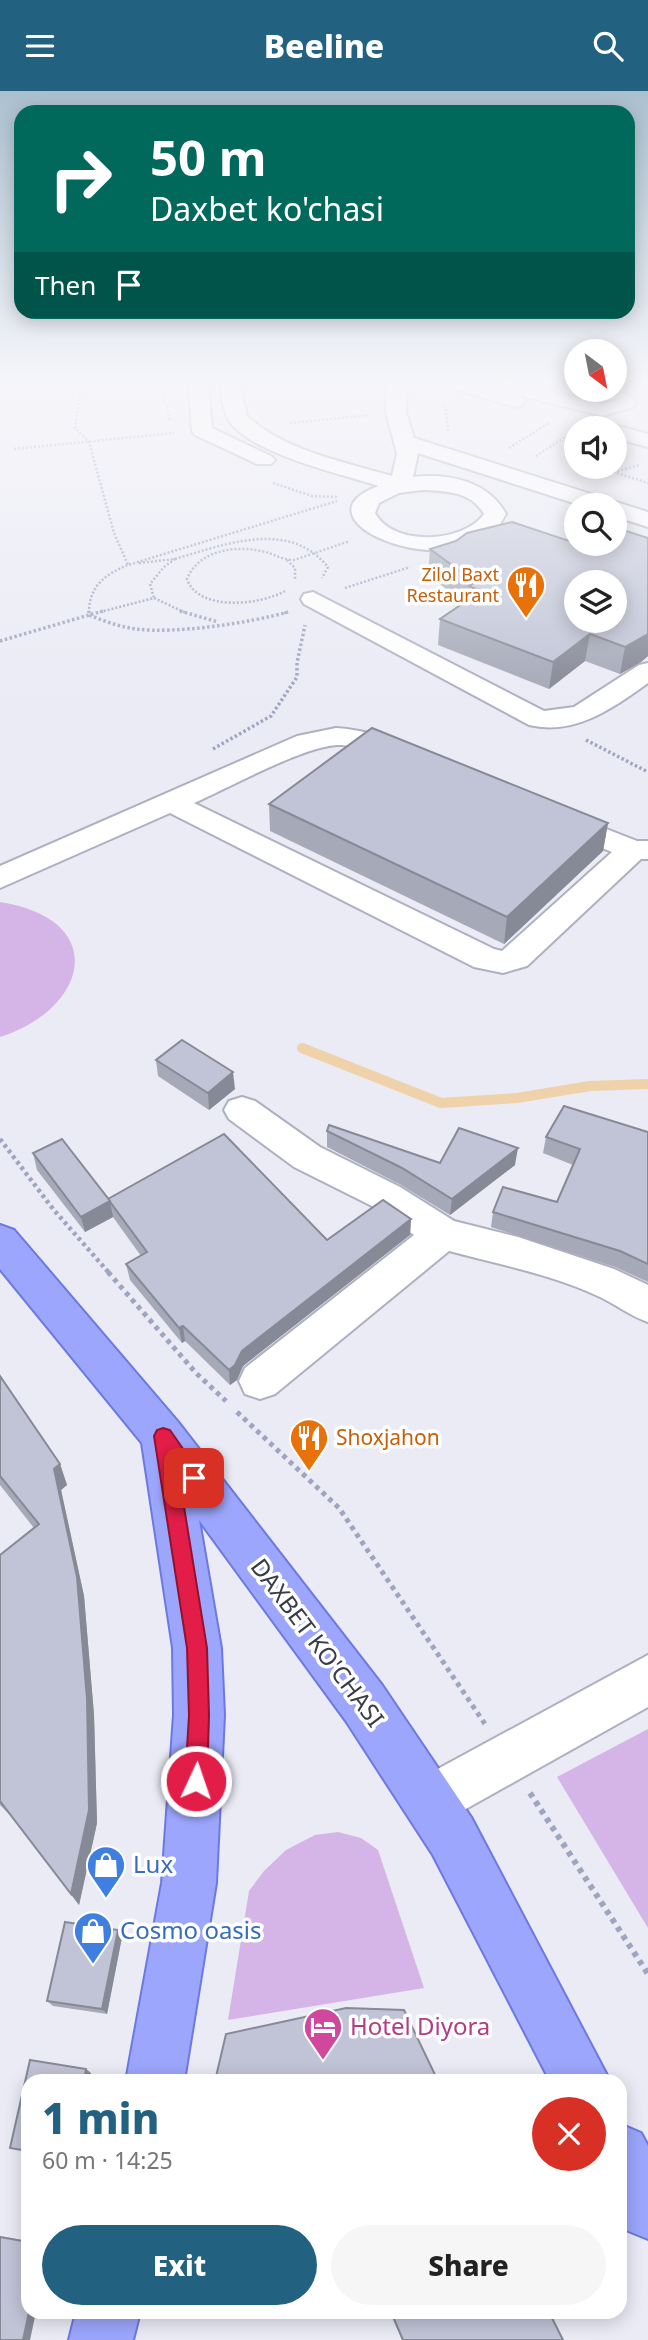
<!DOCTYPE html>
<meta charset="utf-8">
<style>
body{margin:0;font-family:"Noto Sans",sans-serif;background:#f6f6f6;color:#222;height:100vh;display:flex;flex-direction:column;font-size:26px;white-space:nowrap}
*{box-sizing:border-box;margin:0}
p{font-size:23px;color:#767676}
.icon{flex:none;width:38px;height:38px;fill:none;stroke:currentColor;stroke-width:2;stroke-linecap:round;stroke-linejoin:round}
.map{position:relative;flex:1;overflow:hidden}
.panel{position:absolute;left:21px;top:1983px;width:606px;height:245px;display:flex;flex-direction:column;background:#fff;border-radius:21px;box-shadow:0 4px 18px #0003}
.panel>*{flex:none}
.banner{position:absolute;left:14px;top:14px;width:621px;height:214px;border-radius:21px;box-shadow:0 4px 18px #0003;background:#00695c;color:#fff;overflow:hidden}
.needle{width:46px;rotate:148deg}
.controls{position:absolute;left:564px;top:248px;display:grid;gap:14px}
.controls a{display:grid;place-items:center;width:63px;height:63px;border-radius:50%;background:#fff;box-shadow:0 4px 18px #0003;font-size:35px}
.pin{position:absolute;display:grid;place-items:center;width:60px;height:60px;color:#fff;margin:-30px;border-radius:14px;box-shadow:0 4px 10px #0006}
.me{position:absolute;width:77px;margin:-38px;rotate:3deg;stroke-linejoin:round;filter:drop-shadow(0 0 5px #0008)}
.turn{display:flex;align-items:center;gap:24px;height:147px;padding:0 21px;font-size:32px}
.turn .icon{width:91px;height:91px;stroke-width:2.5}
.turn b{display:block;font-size:49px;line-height:60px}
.then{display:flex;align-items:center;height:66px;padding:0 21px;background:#0003;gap:14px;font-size:26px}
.round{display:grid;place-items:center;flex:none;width:74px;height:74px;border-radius:37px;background:#f6f6f6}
.headline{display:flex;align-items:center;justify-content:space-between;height:119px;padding:0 21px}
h1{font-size:42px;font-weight:800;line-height:52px;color:#226180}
.action{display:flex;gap:14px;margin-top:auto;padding:14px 21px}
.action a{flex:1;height:80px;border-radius:42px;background:#226180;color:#fff;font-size:28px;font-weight:800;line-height:80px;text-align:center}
.action a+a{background:#f6f6f6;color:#222}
header{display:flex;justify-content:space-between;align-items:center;height:91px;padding:0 21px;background:#226180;color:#fff;font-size:32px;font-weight:800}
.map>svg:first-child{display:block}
.green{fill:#d5b4e7}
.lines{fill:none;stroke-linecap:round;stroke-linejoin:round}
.stream{stroke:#efd2a9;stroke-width:10}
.minor-casing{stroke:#adb0c0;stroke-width:4}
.major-casing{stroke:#6b79e1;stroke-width:4}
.path-far4{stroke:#9ea4c1;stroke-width:2.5;stroke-dasharray:2 2;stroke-linecap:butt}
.path-far3{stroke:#9ea4c1;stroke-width:3.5;stroke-dasharray:2.5 2.5;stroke-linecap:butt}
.path-far2{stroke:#9ea4c1;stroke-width:4.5;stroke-dasharray:3.5 3.5;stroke-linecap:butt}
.path-far1{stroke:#9ea4c1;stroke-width:5;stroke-dasharray:4.5 4.5;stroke-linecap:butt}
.path{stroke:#9ea4c1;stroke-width:6;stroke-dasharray:5 5;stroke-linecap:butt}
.minor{fill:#fff;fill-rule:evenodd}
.major{fill:#9ca6fc;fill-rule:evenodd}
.wall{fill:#a5a9b8}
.shaded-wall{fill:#868996}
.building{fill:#c0c4d6;stroke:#868996;stroke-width:2;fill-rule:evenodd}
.route{fill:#e11d48;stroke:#92132f;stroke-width:2}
.labels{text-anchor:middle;stroke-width:7;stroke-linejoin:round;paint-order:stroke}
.far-food-label{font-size:18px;fill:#c56008;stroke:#fff;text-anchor:end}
.food-label{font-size:21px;fill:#c56008;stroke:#fff;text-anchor:start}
.near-street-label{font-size:24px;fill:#383c48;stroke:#fff}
.near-shop-label{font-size:24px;fill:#366cbe;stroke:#fff;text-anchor:start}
.near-hotel-label{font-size:24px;fill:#b23c85;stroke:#fff;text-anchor:start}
</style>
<header><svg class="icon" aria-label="menu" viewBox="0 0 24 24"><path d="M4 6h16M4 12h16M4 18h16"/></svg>Beeline<svg class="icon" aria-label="search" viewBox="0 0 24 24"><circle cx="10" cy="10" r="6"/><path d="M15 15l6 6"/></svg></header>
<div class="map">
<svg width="648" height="2249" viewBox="0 0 648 2249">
<rect width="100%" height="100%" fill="#eaebf5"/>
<g class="green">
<path d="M0,811C109,828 90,917 0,946Z"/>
<path d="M648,1638V1837L557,1686Z"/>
<path d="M338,1741L361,1747L378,1759L424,1897L228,1929L249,1800L264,1780L286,1759L315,1744Z"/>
</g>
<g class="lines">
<path class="stream" d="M302,957L441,1012L517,1007L590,995L648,993"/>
<g class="minor-casing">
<g id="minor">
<path d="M188,292H208L212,337L271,365L275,369L271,373H257L195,344L192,340Z"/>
<path d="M220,292H240L247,325C285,360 344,371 392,385L397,363L386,321L387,292H407L406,321L414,347L648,421V436L614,425V415H583L418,362L413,386C449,382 488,390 506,423C502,429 499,436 494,441C437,491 291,426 379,395C341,383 252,363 229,330C222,318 222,305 220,292ZM422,399C445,400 471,400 484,423C464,452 393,456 375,422L379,412L399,402Z"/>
<path d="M446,292L485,295L484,292H518L602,313L612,310L591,303L588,299C608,299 624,295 636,312L633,316L603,325L506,301L522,306L525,310L522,314L515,316L448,296Z"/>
<path d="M614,334L648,343V356L614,347V338H605Z"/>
<path d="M313,501L544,620L574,616L639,574L648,572V592C613,617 575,645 529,634L304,513L301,508L304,503Z"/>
<path d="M336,637C357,638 410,649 422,667L418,673C391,680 367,654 340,654C308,653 228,697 194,712L494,858L502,860L612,761L548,735L543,729L548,723L558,720L568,723L637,750H648V768H641L527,875L503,882L474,876L170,722L0,797V775L297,645Z"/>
<path d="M242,1006L255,1010L320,1056L400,1096L454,1130L518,1146L614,1178L648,1194V1231C630,1225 617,1214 600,1206C554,1184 498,1173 449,1160L275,1303L260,1308L245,1303L239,1290L245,1277L414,1144L374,1116L294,1076L229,1028L224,1019L229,1010Z"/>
<path d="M648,1564V1616L448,1728L430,1736L412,1728L404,1710L412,1692Z"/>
</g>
</g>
<g class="major-casing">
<g id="major">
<path d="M0,1134L14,1139L178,1331L382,1594L471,1726L610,1990H550L433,1764L346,1630L199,1429L221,1557L224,1624L216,1792L184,1990H126L162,1792L174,1624L173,1557L142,1352L0,1178Z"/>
<path d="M620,2033L641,2042L648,2055V2148L626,2139L620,2125Z"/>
<path d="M76,2221H140L133,2249H69Z"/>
</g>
</g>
<g class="path-far4">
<path d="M82,292L75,337L89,351L114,442L128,474L337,410"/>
<path d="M161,292L170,331"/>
<path d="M445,314L448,340"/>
<path d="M290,332L369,324"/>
<path d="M509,357L549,332"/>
<path d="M14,358L174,342"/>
<path d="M536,365L576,339"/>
<path d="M583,379L595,376"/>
<path d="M613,381L648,392"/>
<path d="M598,385L640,374"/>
<path d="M273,392L312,405L339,406"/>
<path d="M175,468C226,453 289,428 328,476L322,487"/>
<path d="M287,469L295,477V489"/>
<path d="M139,472L175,468L164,476L150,493L154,507"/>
<path d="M345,497L410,476"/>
<path d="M285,500C261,514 198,521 187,488C198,460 234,454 261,460C273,462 281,469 294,469L350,450"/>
<path d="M89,522C89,494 106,483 130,473"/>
<path d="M96,522L154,507L186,522"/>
<path d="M284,522L288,521"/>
</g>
<g class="path-far3">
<path d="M103,520L89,524C104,530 120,536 136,538C176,543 249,532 288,521"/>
<path d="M180,520L218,531"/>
<path d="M0,550L89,524V520"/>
<path d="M586,649L648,681"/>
<path d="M213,658L271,625L297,586V572L305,534"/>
</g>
<path class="path-far2" d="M0,1048L53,1118L110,1183"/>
<g class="path-far1">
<path d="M108,1181L196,1282L226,1310"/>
<path d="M237,1321L339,1417L485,1633"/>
</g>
<path class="path" d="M530,1702L648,1883"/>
<use href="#minor" class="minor"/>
<use href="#major" class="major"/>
</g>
<g class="wall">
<path d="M648,447V565L641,571L620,583L585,570L549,598L438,554L440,528L464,511L428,484L430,458Z"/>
<path d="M269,713L608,732L603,760L504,853L270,740Z"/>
<path d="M156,969L235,998L209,1019L158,985Z"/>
<path d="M327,1040L440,1072L515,1074L450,1124L401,1094L327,1056Z"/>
<path d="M648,1041V1191L615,1176L491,1136L493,1121L557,1111L573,1074L543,1062L546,1046Z"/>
<path d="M33,1062L108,1108L327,1149L411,1128L410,1144L243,1275L237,1289L230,1294L185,1250L182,1252L130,1189L126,1173L141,1165L113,1126L85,1141L37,1079Z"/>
<path d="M0,1285L60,1373L67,1394L61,1399L84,1505L94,1624L97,1732L79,1814L11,1725L0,1714V1464L34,1437L0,1394Z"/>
<path d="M118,1839L122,1846L107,1923L53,1915L47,1910Z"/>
<path d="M0,2145L28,2150V2221L0,2249Z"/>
<path d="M390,2221H549L563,2249H402Z"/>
</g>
<g class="shaded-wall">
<path d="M590,543L585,570L549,598L553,571Z"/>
<path d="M648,543V565L641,571L620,583L625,556Z"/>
<path d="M608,732L603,760L504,853L507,826Z"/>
<path d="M233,981L235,998L209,1019L208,1002Z"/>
<path d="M518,1057L515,1074L450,1124L452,1108Z"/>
<path d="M110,1110L113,1126L85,1141L81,1126Z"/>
<path d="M411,1128L410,1144L243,1275L237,1289L230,1294L229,1279L242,1260Z"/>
<path d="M183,1235L185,1250L182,1252L179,1237Z"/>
<path d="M60,1373L67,1394L61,1399L84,1505L94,1624L97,1732L79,1814L71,1803L54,1378Z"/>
<path d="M118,1839L122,1846L107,1923L102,1918Z"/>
<path d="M86,1978L91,1982L90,1990H84Z"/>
<path d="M29,2221H36L30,2249H23Z"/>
</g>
<g class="building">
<path d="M512,431L569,450L576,446V453H614V436L648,447V543L625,556L590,543L553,571L440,528L481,500L469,495L475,491L430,458L456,450L467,442ZM576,492H614V530H576Z"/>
<path d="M372,637L608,732L507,826L269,713Z"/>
<path d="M182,949L233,981L208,1002L156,969Z"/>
<path d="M564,1015L648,1041V1173L620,1160L493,1121L503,1096L557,1111L580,1058L546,1046Z"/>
<path d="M329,1034L440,1072L459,1037L518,1057L452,1108L402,1077L327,1040Z"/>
<path d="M224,1043L327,1149L383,1109L411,1128L242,1260L235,1274L229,1279L183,1235L179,1237L126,1173L147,1161L108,1108Z"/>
<path d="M62,1048L110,1110L81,1126L33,1062Z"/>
<path d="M0,1285L60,1373L54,1378L77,1486L87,1608L89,1719L71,1803L0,1710V1464L39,1433L0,1385Z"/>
<path d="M65,1831L118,1839L102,1918L47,1910Z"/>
<path d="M346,1917L404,1919L438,1990H215L226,1943Z"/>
<path d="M30,1969L86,1978L84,1990H28V2060L10,2057Z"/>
<path d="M0,2146L28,2151L29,2221L23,2249H0Z"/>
<path d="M391,2221H549L563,2249H403Z"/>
</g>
<linearGradient id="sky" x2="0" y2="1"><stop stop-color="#abc0cf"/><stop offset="0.48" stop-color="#f6f6fa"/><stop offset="1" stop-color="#f6f6fa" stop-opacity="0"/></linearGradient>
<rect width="648" height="607" fill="url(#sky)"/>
<path class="route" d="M163,1337L170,1339L203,1387L201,1392L194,1395L188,1392L178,1379L207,1557L209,1624L207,1690L204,1698L196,1701L188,1698L185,1690L189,1624L187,1557L154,1345L157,1339Z"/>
<defs>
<g id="restaurant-pin" transform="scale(2.0125)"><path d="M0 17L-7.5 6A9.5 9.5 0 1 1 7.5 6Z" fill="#e8710a" stroke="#fff"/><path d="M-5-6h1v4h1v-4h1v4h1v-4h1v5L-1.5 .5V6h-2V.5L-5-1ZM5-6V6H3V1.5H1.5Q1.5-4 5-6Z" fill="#fff"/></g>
<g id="shop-pin" transform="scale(2.0125)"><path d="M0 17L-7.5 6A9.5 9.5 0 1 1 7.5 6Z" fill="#3f7fe0" stroke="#fff"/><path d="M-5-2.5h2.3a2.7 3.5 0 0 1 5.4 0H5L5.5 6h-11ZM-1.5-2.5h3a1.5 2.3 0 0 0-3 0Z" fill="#fff"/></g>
<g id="hotel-pin" transform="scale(2.0125)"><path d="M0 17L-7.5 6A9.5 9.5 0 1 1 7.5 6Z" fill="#d1479c" stroke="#fff"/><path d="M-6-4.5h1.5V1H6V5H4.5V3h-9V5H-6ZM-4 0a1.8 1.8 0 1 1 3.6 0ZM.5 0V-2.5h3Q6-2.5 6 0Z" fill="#fff"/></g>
</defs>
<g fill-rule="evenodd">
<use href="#restaurant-pin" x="526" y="494"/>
<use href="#restaurant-pin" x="309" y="1347"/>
<use href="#shop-pin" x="106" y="1774"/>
<use href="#shop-pin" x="93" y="1840"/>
<use href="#hotel-pin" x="323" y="1936"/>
</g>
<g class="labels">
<g class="far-food-label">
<text x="499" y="490">Zilol Baxt<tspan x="499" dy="21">Restaurant</tspan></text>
</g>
<g class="food-label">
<text x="336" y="1354">Shoxjahon</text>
</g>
<g class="near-street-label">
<text transform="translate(317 1552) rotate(53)" y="8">DAXBET KO'CHASI</text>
</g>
<g class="near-shop-label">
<text x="133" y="1782">Lux</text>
<text x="120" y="1848">Cosmo oasis</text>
</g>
<g class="near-hotel-label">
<text x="350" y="1944">Hotel Diyora</text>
</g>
</g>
</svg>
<div class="controls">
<a><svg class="needle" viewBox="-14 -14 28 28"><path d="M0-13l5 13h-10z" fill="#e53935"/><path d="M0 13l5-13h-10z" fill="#767676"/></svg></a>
<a><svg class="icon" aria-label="sound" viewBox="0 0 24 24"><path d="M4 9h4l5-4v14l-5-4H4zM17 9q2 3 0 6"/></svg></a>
<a><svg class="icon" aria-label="search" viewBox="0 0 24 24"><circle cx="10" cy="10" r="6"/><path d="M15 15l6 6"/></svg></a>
<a><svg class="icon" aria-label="layers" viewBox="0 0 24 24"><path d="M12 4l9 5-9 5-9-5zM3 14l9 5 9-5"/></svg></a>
</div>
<div class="pin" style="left:194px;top:1387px;background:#d93025"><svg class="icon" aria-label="arrive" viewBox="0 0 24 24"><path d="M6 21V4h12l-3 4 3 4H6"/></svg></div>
<svg class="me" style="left:196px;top:1690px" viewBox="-20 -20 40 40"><circle r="17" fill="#e11d48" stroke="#fff" stroke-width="3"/><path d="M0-11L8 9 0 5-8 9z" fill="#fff"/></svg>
<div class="banner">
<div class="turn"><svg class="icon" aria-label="right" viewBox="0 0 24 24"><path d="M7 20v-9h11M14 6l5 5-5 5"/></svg><div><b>50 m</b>Daxbet ko'chasi</div></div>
<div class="then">Then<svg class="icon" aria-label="arrive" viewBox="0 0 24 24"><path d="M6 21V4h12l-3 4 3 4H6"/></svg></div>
</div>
<section class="panel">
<div class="headline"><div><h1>1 min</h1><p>60 m · 14:25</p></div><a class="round" style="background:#d93025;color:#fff"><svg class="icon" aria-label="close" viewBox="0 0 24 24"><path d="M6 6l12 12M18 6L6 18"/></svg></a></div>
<div class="action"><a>Exit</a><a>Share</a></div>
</section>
</div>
